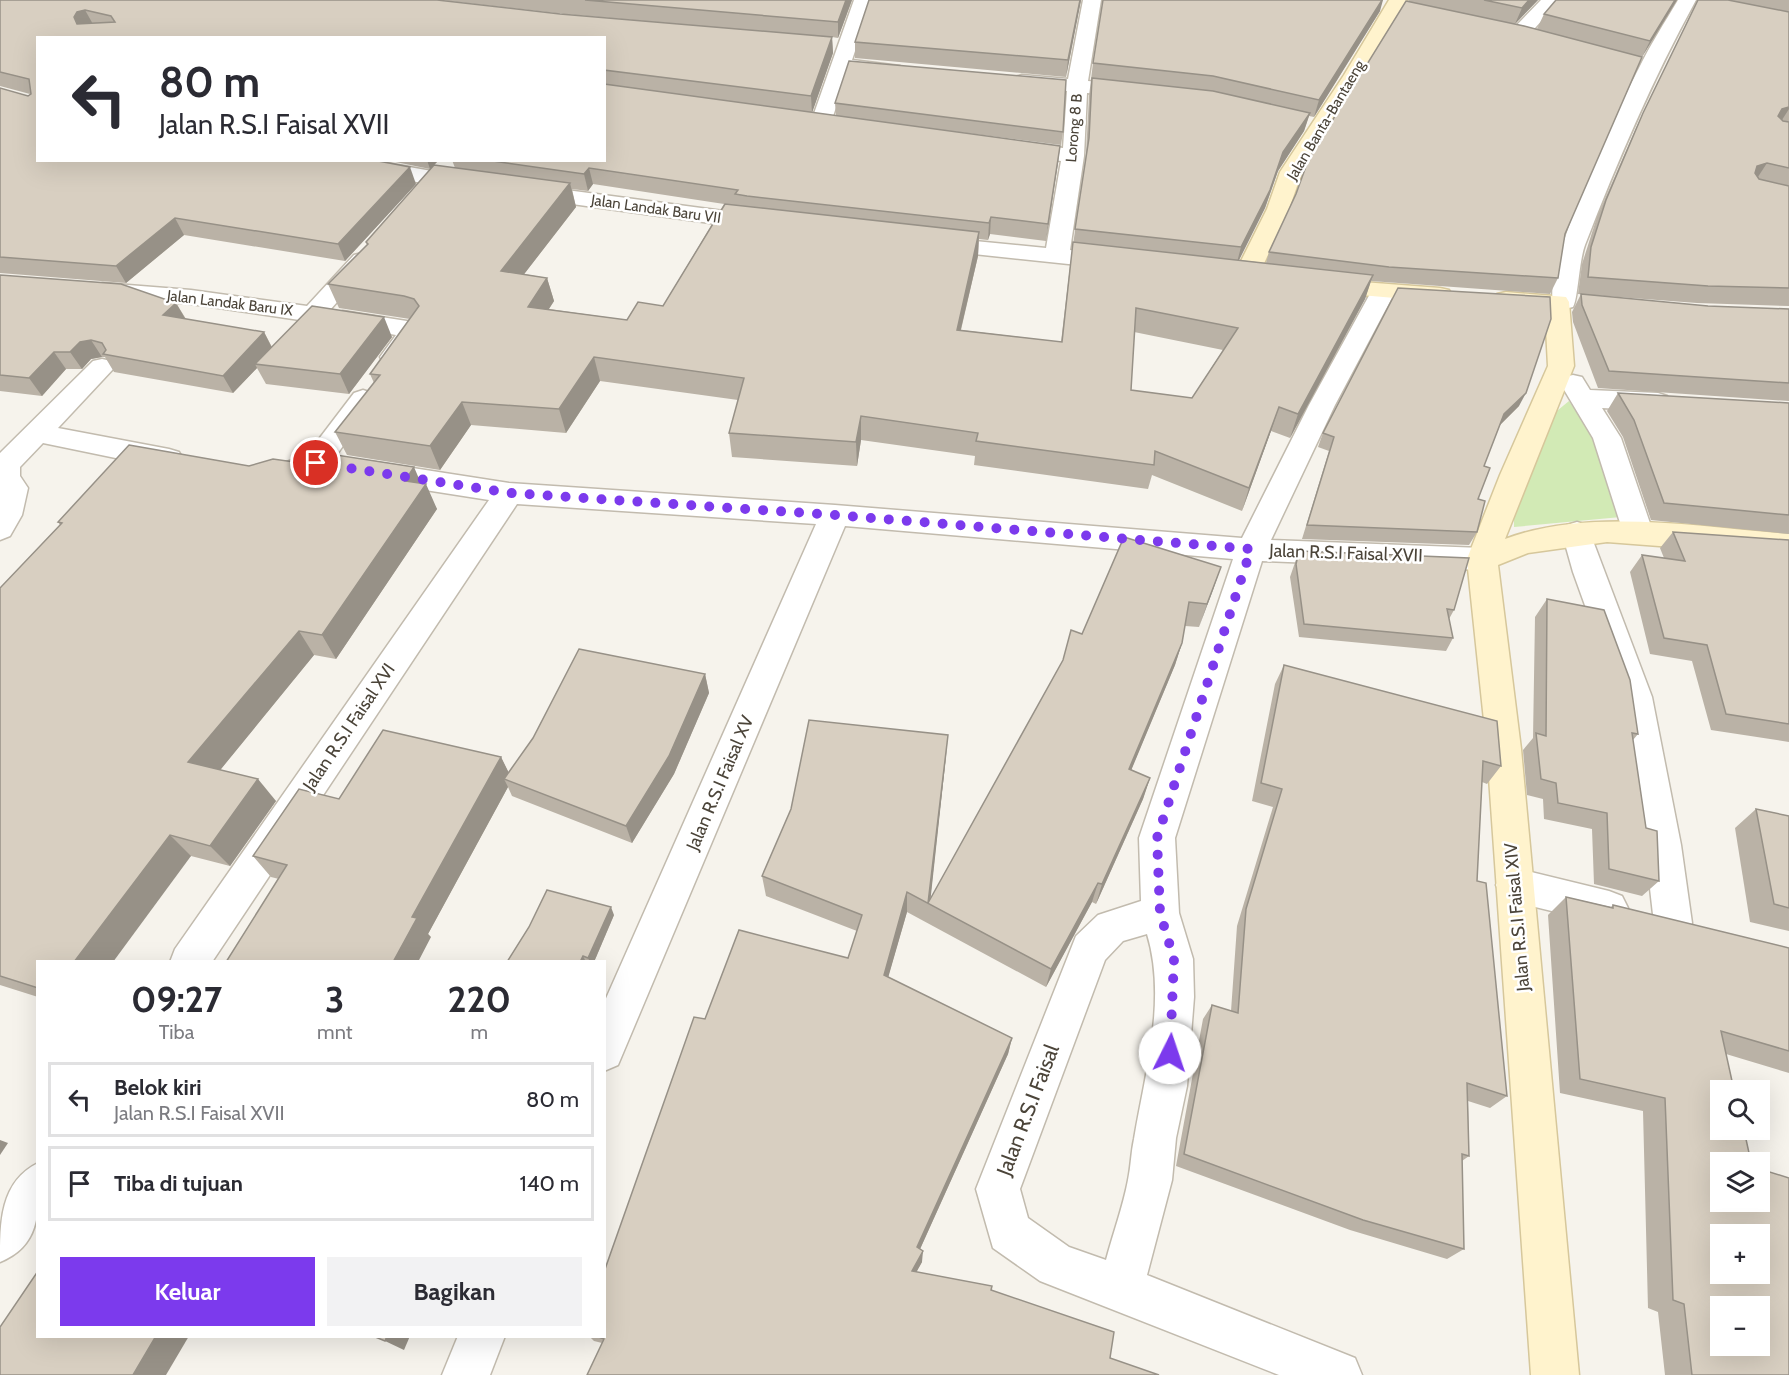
<!DOCTYPE html>
<html lang="id">
<meta charset="utf-8">
<style>
body{margin:0;font-family:Cabin,sans-serif;background:#f2f2f3;color:#2b2b33;height:100vh;display:flex;flex-direction:column;font-size:22px;white-space:nowrap}
*{box-sizing:border-box;margin:0}
p{font-size:20px;color:#7c7c81}
.icon{flex:none;width:33px;height:33px;fill:none;stroke:currentColor;stroke-width:2;stroke-linecap:round;stroke-linejoin:round}
.map{position:relative;flex:1;overflow:hidden}
.side{position:absolute;left:36px;top:960px;width:570px;height:378px;display:flex;flex-direction:column;background:#fff;border-radius:0px;box-shadow:0 6px 24px #0002}
.side>*{flex:none}
.hud{position:absolute;left:36px;top:36px;width:570px;height:126px;border-radius:0px;box-shadow:0 6px 24px #0002;background:#fff;color:#2b2b33;overflow:hidden}
.fabs{position:absolute;left:1710px;top:1080px;display:grid;gap:12px}
.fabs a{display:grid;place-items:center;width:60px;height:60px;border-radius:0px;background:#fff;box-shadow:0 6px 24px #0002;font-size:30px}
.pin{position:absolute;display:grid;place-items:center;width:51px;height:51px;color:#fff;margin:-26px;border:3px solid #fff;border-radius:50%;box-shadow:0 2px 6px #0007}
.me{position:absolute;width:66px;margin:-33px;rotate:4deg;stroke-linejoin:round;filter:drop-shadow(0 0 4px #0008)}
.turn{display:flex;align-items:center;gap:21px;height:126px;padding:0 24px;font-size:27px}
.turn .icon{width:78px;height:78px;stroke-width:2.5}
.turn b{display:block;font-size:42px;line-height:51px}
.eta{display:flex;justify-content:space-evenly;align-items:center;height:102px;text-align:center}
.eta b{font-size:36px;font-weight:700;line-height:42px}
.primary-button{display:flex;gap:12px;margin-top:auto;padding:12px 24px}
.primary-button a{flex:1;height:69px;border-radius:0px;background:#7c3aed;color:#fff;font-size:24px;font-weight:700;line-height:69px;text-align:center}
.primary-button a+a{background:#f2f2f3;color:#2b2b33}
ul{padding:0;list-style:none}
li{display:flex;align-items:center;gap:18px;height:75px;margin:0 12px 9px;padding:0 12px;border:3px solid #e1e1e2;border-radius:0px}
li div{flex:1}
li b{display:block;font-size:22px}
li em{font-style:normal}
.map>svg:first-child{display:block}
.green{fill:#d2eab5}
.lines{fill:none;stroke-linecap:round;stroke-linejoin:round}
.street-casing{stroke:#c2bbae;stroke-width:3}
.secondary-casing{stroke:#d6c79b;stroke-width:3}
.street{fill:#fff;fill-rule:evenodd}
.secondary{fill:#fff3cd;fill-rule:evenodd}
.wall{fill:#bab2a6;fill-rule:evenodd}
.shaded-wall{fill:#979187}
.building{fill:#d8cfc1;stroke:#979187;stroke-width:1.5;fill-rule:evenodd}
.route{stroke:#7c3aed;stroke-width:10;stroke-dasharray:0 18}
.labels{text-anchor:middle;stroke-width:5;stroke-linejoin:round;paint-order:stroke}
.far-street-label{font-size:15px;fill:#4b4439;stroke:#fff}
.street-label{font-size:18px;fill:#4b4439;stroke:#fff}
.near-street-label{font-size:21px;fill:#4b4439;stroke:#fff}
</style>
<div class="map">
<svg width="1789" height="1375" viewBox="0 0 1789 1375">
<rect width="100%" height="100%" fill="#f6f3ec"/>
<path class="green" d="M1569,401L1597,441L1621,517L1514,527V506L1552,415Z"/>
<g class="lines">
<g class="street-casing">
<g id="street">
<path d="M854,0H872L852,60L900,66L903,70L900,74L893,76L848,72L831,122L828,126H814L811,122Z"/>
<path d="M1083,0H1101L1088,81L1135,85L1142,87L1145,91L1142,95L1135,97L1087,93L1084,156L1070,250L1124,257L1128,262L1124,267L1116,269L926,249L922,244L926,239L934,237L1046,248L1061,161L1015,154L1007,153L1004,148L1007,143L1015,142L1063,148L1067,91L1022,87L1015,85L1012,81L1015,77L1022,75L1068,79Z"/>
<path d="M1541,0H1560L1527,37H1513L1511,33L1513,29Z"/>
<path d="M1678,0H1696C1652,80 1618,160 1585,245C1579,261 1578,299 1573,307L1564,309L1555,307C1536,279 1621,103 1639,68C1650,45 1665,22 1678,0Z"/>
<path d="M319,160H369L466,177L474,179L477,184L474,189L466,191L329,166L321,165Z"/>
<path d="M529,185L761,216L769,218L773,223L769,228L761,230L521,197L518,192L521,187Z"/>
<path d="M362,253L370,255L374,260L370,265L322,319L313,322L191,304L103,297L94,295L91,290L94,285L103,283L191,290L307,306L354,255Z"/>
<path d="M1383,285L1392,287L1395,292L1335,405L1271,540L1482,548L1493,551L1497,559L1493,567L1482,570L1262,561L1175,838L1179,913L1193,959L1194,997L1187,1086L1176,1138L1172,1180L1147,1275L1355,1358L1362,1375H1279L1040,1281L993,1248L976,1189L1076,936L1098,915L1141,901L1139,838L1233,559L845,526L618,1065L604,1071V1003L816,524L517,504L212,962H170L175,949L489,500L374,482L364,479L360,472L364,465L374,462L509,483L835,505L1242,538L1309,405L1371,292L1374,287ZM1147,934C1167,1000 1145,1073 1134,1139C1131,1152 1131,1166 1128,1180C1123,1207 1113,1233 1106,1260L1069,1247L1028,1218L1020,1189L1105,960L1123,941Z"/>
<path d="M343,311L413,322L422,325L426,330C415,346 406,368 384,363L380,357L396,335L334,324L330,319L334,314Z"/>
<path d="M102,359L111,361L115,367L58,428L169,449L179,452L183,459L179,466L169,469L43,443L20,467V476L28,488L22,515L10,536L0,540V453L93,361Z"/>
<path d="M1573,375L1582,377L1590,390L1658,393L1667,396L1671,402L1667,408L1658,411L1602,408L1621,438L1653,532L1648,540L1638,543L1628,540L1623,532L1593,438L1560,383L1564,377Z"/>
<path d="M363,390L372,393L376,399L326,470L283,483L273,480L269,473L273,466L306,456L354,393Z"/>
<path d="M1577,522L1587,525L1652,697L1681,845L1692,923L1686,935L1673,941L1660,935L1654,923L1645,845L1618,697L1573,572L1562,533L1567,525Z"/>
<path d="M1515,868L1609,891L1622,896L1628,908L1622,920L1609,925L1515,902L1502,897L1496,885L1502,873Z"/>
<path d="M38,1163C38,1204 45,1244 0,1262C0,1222 0,1182 38,1163Z"/>
<path d="M458,1336H505L490,1375H442Z"/>
</g>
</g>
<g class="secondary-casing">
<g id="secondary">
<path d="M1389,0H1407L1364,75L1302,172L1289,209L1261,270L1285,274L1288,279L1285,284L1276,286L1237,280L1234,275L1267,209L1280,172L1344,75Z"/>
<path d="M1324,279L1440,288L1449,290L1452,295L1449,300L1440,302L1315,291L1312,286L1315,281Z"/>
<path d="M1506,292L1566,297L1569,302L1574,366L1505,539C1588,507 1701,527 1789,534V556L1607,542L1528,553L1498,565L1521,749L1579,1375H1531L1487,749L1467,559L1500,475L1548,366L1545,309L1497,304L1494,299L1497,294Z"/>
</g>
</g>
<use href="#street" class="street"/>
<use href="#secondary" class="secondary"/>
</g>
<g class="wall">
<path d="M0,0L560,14L793,34L564,14L439,0H852L838,38L832,37L833,53L812,112L836,116L835,103L1063,132L1061,145L902,125L1060,146L1046,241L990,234L988,240L979,239L978,256L961,330L1061,342L1070,266L1086,154L1089,96L1093,63L1380,11L1314,117L1309,116L1304,131L1278,171L1265,208L1239,260L1266,263L1269,252L1409,1L1408,0H1538L1515,24L1537,29L1544,14L1677,0L1642,57L1565,234L1558,278L1550,294L1371,281L1365,299L1290,438L1271,431L1242,511L1152,475L1148,489L974,465L975,456L861,440L857,466L732,457L729,433L738,400L600,381L566,433L471,425L440,470L347,455L335,432L374,383L370,374L410,319L339,308L328,284L367,245L366,242L455,168L452,160H604V38L38,160L416,184L345,261L184,235L126,283L0,273V88L28,96L30,94L0,86ZM593,184L724,204L663,306L627,320L549,309L554,301L547,278L524,274L576,207L572,189L588,191ZM1134,332L1223,350L1192,398L1131,390Z"/>
<path d="M869,0H1081L1066,77L855,58V42Z"/>
<path d="M1698,0H1789V306L1697,303L1578,294L1582,264L1597,217L1635,130Z"/>
<path d="M386,160H439L430,169Z"/>
<path d="M0,275L176,303L186,319L264,332L272,347L392,337L349,394L266,384L257,368L233,393L114,372L105,357H102L91,359L82,369H66L42,396L0,391Z"/>
<path d="M1581,294L1708,306L1789,309V401L1598,388L1573,322L1572,312Z"/>
<path d="M1618,393L1789,403V534L1651,520L1623,437L1607,411Z"/>
<path d="M1519,406L1500,425L1484,466L1478,499L1477,532L1469,545L1302,539L1329,451L1318,447L1323,433Z"/>
<path d="M249,466L421,483L437,509L336,659L314,655L220,770L276,801L230,866L191,856L38,962V997L0,985V588L60,525L58,522Z"/>
<path d="M1673,532L1789,540V742L1711,730L1692,661L1650,654L1630,572L1642,555L1664,558L1660,548Z"/>
<path d="M1299,551L1454,610L1449,619L1453,638L1446,651L1299,637L1290,577Z"/>
<path d="M1221,567L1199,627L1185,626L1182,643L1175,665L1131,770L1150,778L1143,799L1096,904L1092,902L1046,987L907,912L888,977L1012,1038L1008,1054L920,1249L922,1262L916,1272L602,1343L594,1341L589,1336H604L705,1019L848,958L857,931L766,896L762,876L946,756L930,900L1082,634Z"/>
<path d="M1547,599L1638,734L1633,740L1646,828L1659,881L1642,896L1594,884L1592,829L1544,819L1543,799L1527,795L1523,750L1533,738L1535,617Z"/>
<path d="M1284,665L1501,766L1487,784L1482,782L1477,881L1507,1096L1490,1108L1468,1101L1469,1156L1462,1161L1464,1249L1447,1259L1350,1230L1176,1166L1203,1019L1212,1005L1231,1011L1237,926L1273,807L1252,801L1275,684Z"/>
<path d="M705,674L709,693L674,774L632,843L512,796L508,787L428,934L431,937L279,879L271,877L253,856L339,799L501,757L508,772Z"/>
<path d="M1756,809L1789,816V931L1750,922L1735,828Z"/>
<path d="M1566,897L1611,907L1613,905L1789,948V1073L1726,1054L1789,1375H1665L1658,1312L1648,1308L1643,1111L1560,1093L1548,915Z"/>
<path d="M614,915L594,962H507L529,927Z"/>
</g>
<g class="shaded-wall">
<path d="M846,0H852L838,38V22Z"/>
<path d="M1080,0H1081L1066,77L1068,60Z"/>
<path d="M1382,0H1383L1380,11L1314,117L1319,100Z"/>
<path d="M1529,0H1538L1515,24L1522,8Z"/>
<path d="M1675,0H1677L1642,57L1650,41Z"/>
<path d="M85,10L94,26L82,33L74,17L77,12Z"/>
<path d="M832,37L833,53L812,113L811,96Z"/>
<path d="M1789,107V109L1780,123L1771,125L1782,109Z"/>
<path d="M1310,113L1304,131L1278,171L1265,208L1236,266L1241,247L1283,152Z"/>
<path d="M1060,146L1058,163L1046,241L1048,224Z"/>
<path d="M427,160H439L430,169Z"/>
<path d="M1767,163L1756,180L1747,183L1757,166Z"/>
<path d="M410,167L416,184L345,261L338,244Z"/>
<path d="M589,168L593,184L588,191L584,174Z"/>
<path d="M570,183L576,207L508,295L501,271Z"/>
<path d="M991,217L990,234L988,240L989,223Z"/>
<path d="M175,218L184,235L126,283L116,266Z"/>
<path d="M979,232L978,256L955,354L957,330Z"/>
<path d="M1373,275L1365,299L1290,438L1298,414Z"/>
<path d="M547,278L554,301L535,330L528,307Z"/>
<path d="M176,303L186,320L163,315Z"/>
<path d="M384,317L392,337L349,394L340,374Z"/>
<path d="M264,332L273,350L255,364L257,368L233,393L223,376Z"/>
<path d="M91,340L102,357L91,359L82,369L70,352L80,342Z"/>
<path d="M54,352L66,369L42,396L29,378Z"/>
<path d="M594,357L600,381L566,433L559,409Z"/>
<path d="M1526,393L1519,406L1497,428L1504,414Z"/>
<path d="M462,402L471,425L440,470L430,446Z"/>
<path d="M1279,407L1271,431L1242,511L1249,488Z"/>
<path d="M861,416V440L857,466L856,442Z"/>
<path d="M414,467L423,488L426,484L437,509L336,659L322,635L405,481Z"/>
<path d="M1221,567L1213,590L1199,627L1207,604Z"/>
<path d="M299,631L314,655L208,785L188,762Z"/>
<path d="M1182,643L1175,665L1123,790L1129,769Z"/>
<path d="M705,674L709,693L674,774L632,843L626,826Z"/>
<path d="M948,735L946,756L930,904H928Z"/>
<path d="M501,757L512,779H504L508,787L428,934L431,937L418,962H393L412,917Z"/>
<path d="M1150,778L1143,799L1096,904L1102,884Z"/>
<path d="M258,779L276,801L230,866L210,846Z"/>
<path d="M170,835L191,856L113,962H74Z"/>
<path d="M1098,883L1092,902L1046,987L1051,969Z"/>
<path d="M907,892V912L884,992V975Z"/>
<path d="M611,907L614,915L594,962H590L588,958Z"/>
<path d="M583,956L586,962H580Z"/>
<path d="M1012,1038L1008,1054L916,1258L917,1247Z"/>
<path d="M0,1140L8,1143L0,1155Z"/>
<path d="M923,1251L922,1262L911,1282L912,1271Z"/>
<path d="M156,1336H189L166,1375H133Z"/>
<path d="M387,1336H410L404,1350L385,1341Z"/>
</g>
<g class="building">
<path d="M0,0H437L560,14L832,37L811,96L604,70V38H38V160H373L410,167L338,244L175,218L116,266L0,257V88L28,96L31,94L29,79L0,72ZM85,10L111,16L115,22L77,24L74,17L77,12Z"/>
<path d="M585,0H846L838,22Z"/>
<path d="M869,0H1080L1068,60L855,42Z"/>
<path d="M1103,0H1382L1319,100L1213,76L1093,63Z"/>
<path d="M1484,0H1529L1522,8Z"/>
<path d="M1556,0H1675L1650,41L1544,14Z"/>
<path d="M1698,0H1728L1789,12V107L1782,109L1778,116L1783,121L1789,122V168L1767,163L1757,166L1755,173L1759,179L1789,186V288L1708,286L1588,277L1591,247L1606,200L1643,113Z"/>
<path d="M1406,1L1524,26L1642,57L1565,234L1558,278L1389,267L1269,252L1296,194L1309,158Z"/>
<path d="M849,61L1066,80L1063,132L835,103Z"/>
<path d="M1092,78L1213,91L1310,113L1283,152L1270,190L1241,247L1075,229L1089,138Z"/>
<path d="M604,84L1060,146L1048,224L991,217L989,223L747,196L735,194L738,190L589,168L584,174L486,160H604Z"/>
<path d="M434,165L570,183L501,271L547,278L528,307L627,320L638,302L663,306L725,204L979,232L957,330L1062,342L1073,242L1373,275L1298,414L1279,407L1249,488L1155,451L1154,465L976,441L978,433L861,416L856,442L729,433L744,378L594,357L559,409L462,402L430,446L335,432L380,375L370,374L419,306L414,299L404,296L328,284L368,244L366,242ZM1136,308L1238,328L1192,398L1131,390Z"/>
<path d="M0,275L121,284L176,303L163,315L264,332L223,376L103,354L106,350L102,343L91,340L80,342L70,352H54L29,378L0,375Z"/>
<path d="M1398,288L1550,297L1551,319L1526,393L1504,414L1484,466L1490,468L1478,499L1485,501L1477,532L1307,525L1334,437L1323,433Z"/>
<path d="M1581,294L1708,306L1789,309V383L1609,371L1582,305Z"/>
<path d="M312,306L384,317L340,374L255,364Z"/>
<path d="M1618,393L1789,403V515L1664,503L1634,420Z"/>
<path d="M129,445L249,466L273,459L308,464L317,452L414,467L405,481L426,484L322,635L299,631L188,762L258,779L210,846L170,835L74,962H38V988L0,976V588L62,523L58,522Z"/>
<path d="M1673,532L1789,540V724L1726,714L1707,645L1664,638L1642,555L1685,561Z"/>
<path d="M1124,537L1221,567L1207,604L1189,602L1182,643L1129,769L1150,778L1102,884L1098,883L1051,969L907,892L884,975L1012,1038L917,1247L923,1251L912,1271L992,1286L991,1290L1114,1332L1110,1358L1159,1375H587L604,1339L596,1336H604V1272L694,1017L705,1019L739,930L848,958L862,915L762,876L791,809L809,720L948,735L928,903L1063,660L1071,630L1082,634Z"/>
<path d="M1299,551L1469,558L1454,610L1447,609L1453,638L1304,624L1296,564Z"/>
<path d="M1547,599L1604,610L1630,680L1638,734L1632,733L1646,828L1657,831L1659,881L1609,869L1607,813L1558,803L1556,783L1541,779L1536,733L1546,736Z"/>
<path d="M579,649L705,674L669,756L626,826L504,779L533,738Z"/>
<path d="M1284,665L1497,721L1501,766L1483,761L1477,881L1486,883L1507,1096L1467,1083L1469,1156L1462,1154L1464,1249L1363,1220L1184,1154L1212,1005L1238,1013L1246,909L1282,789L1261,783Z"/>
<path d="M383,730L501,757L412,917L417,918L393,962H226L287,865L253,856L299,789L339,799Z"/>
<path d="M1756,809L1789,816V908L1774,904Z"/>
<path d="M547,890L611,907L588,958L583,956L580,962H507L529,927Z"/>
<path d="M1566,897L1613,908V905L1789,948V1051L1721,1031L1734,1090H1720V1130H1744L1751,1162H1720V1202H1760V1169L1789,1178V1375H1692L1684,1304L1673,1300L1665,1098L1580,1079ZM1720,1234H1760V1274H1720ZM1720,1306H1760V1346H1720Z"/>
<path d="M38,1271V1336H156L133,1375H0V1327Z"/>
<path d="M373,1336H387L385,1341Z"/>
</g>
<g class="lines">
<path class="route" d="M316,463L510,493L835,515L1251,549L1157,838L1160,913L1174,959L1170,1053"/>
</g>
<g class="labels">
<g class="far-street-label">
<text transform="translate(1326 120) rotate(-59)" y="5">Jalan Banta-Bantaeng</text>
<text transform="translate(1074 128) rotate(-85)" y="5">Lorong 8 B</text>
<text transform="translate(656 209) rotate(8)" y="5">Jalan Landak Baru VII</text>
<text transform="translate(230 303) rotate(7)" y="5">Jalan Landak Baru IX</text>
</g>
<g class="street-label">
<text transform="translate(1346 553) rotate(2)" y="6">Jalan R.S.I Faisal XVII</text>
<text transform="translate(349 727) rotate(-56)" y="6">Jalan R.S.I Faisal XVI</text>
<text transform="translate(720 783) rotate(-67)" y="6">Jalan R.S.I Faisal XV</text>
<text transform="translate(1517 917) rotate(-95)" y="6">Jalan R.S.I Faisal XIV</text>
</g>
<g class="near-street-label">
<text transform="translate(1028 1110) rotate(-69)" y="7">Jalan R.S.I Faisal</text>
</g>
</g>
</svg>
<div class="fabs">
<a><svg class="icon" aria-label="search" viewBox="0 0 24 24"><circle cx="10" cy="10" r="6"/><path d="M15 15l6 6"/></svg></a>
<a><svg class="icon" aria-label="layers" viewBox="0 0 24 24"><path d="M12 4l9 5-9 5-9-5zM3 14l9 5 9-5"/></svg></a>
<a>+</a>
<a>−</a>
</div>
<div class="pin" style="left:316px;top:463px;background:#d93025"><svg class="icon" aria-label="arrive" viewBox="0 0 24 24"><path d="M6 21V4h12l-3 4 3 4H6"/></svg></div>
<svg class="me" style="left:1170px;top:1053px" viewBox="-20 -20 40 40"><circle r="19" fill="#fff"/><path d="M0-13L10 11 0 6-10 11z" fill="#7c3aed"/></svg>
<div class="hud">
<div class="turn"><svg class="icon" aria-label="left" viewBox="0 0 24 24"><path d="M17 20v-9H6M10 6l-5 5 5 5"/></svg><div><b>80 m</b>Jalan R.S.I Faisal XVII</div></div>
</div>
<section class="side">
<div class="eta">
<div><b>09:27</b><p>Tiba</p></div>
<div><b>3</b><p>mnt</p></div>
<div><b>220</b><p>m</p></div>
</div>
<ul>
<li><svg class="icon" aria-label="left" viewBox="0 0 24 24"><path d="M17 20v-9H6M10 6l-5 5 5 5"/></svg><div><b>Belok kiri</b><p>Jalan R.S.I Faisal XVII</p></div><em>80 m</em></li>
<li><svg class="icon" aria-label="arrive" viewBox="0 0 24 24"><path d="M6 21V4h12l-3 4 3 4H6"/></svg><div><b>Tiba di tujuan</b></div><em>140 m</em></li>
</ul>
<div class="primary-button"><a>Keluar</a><a>Bagikan</a></div>
</section>
</div>
